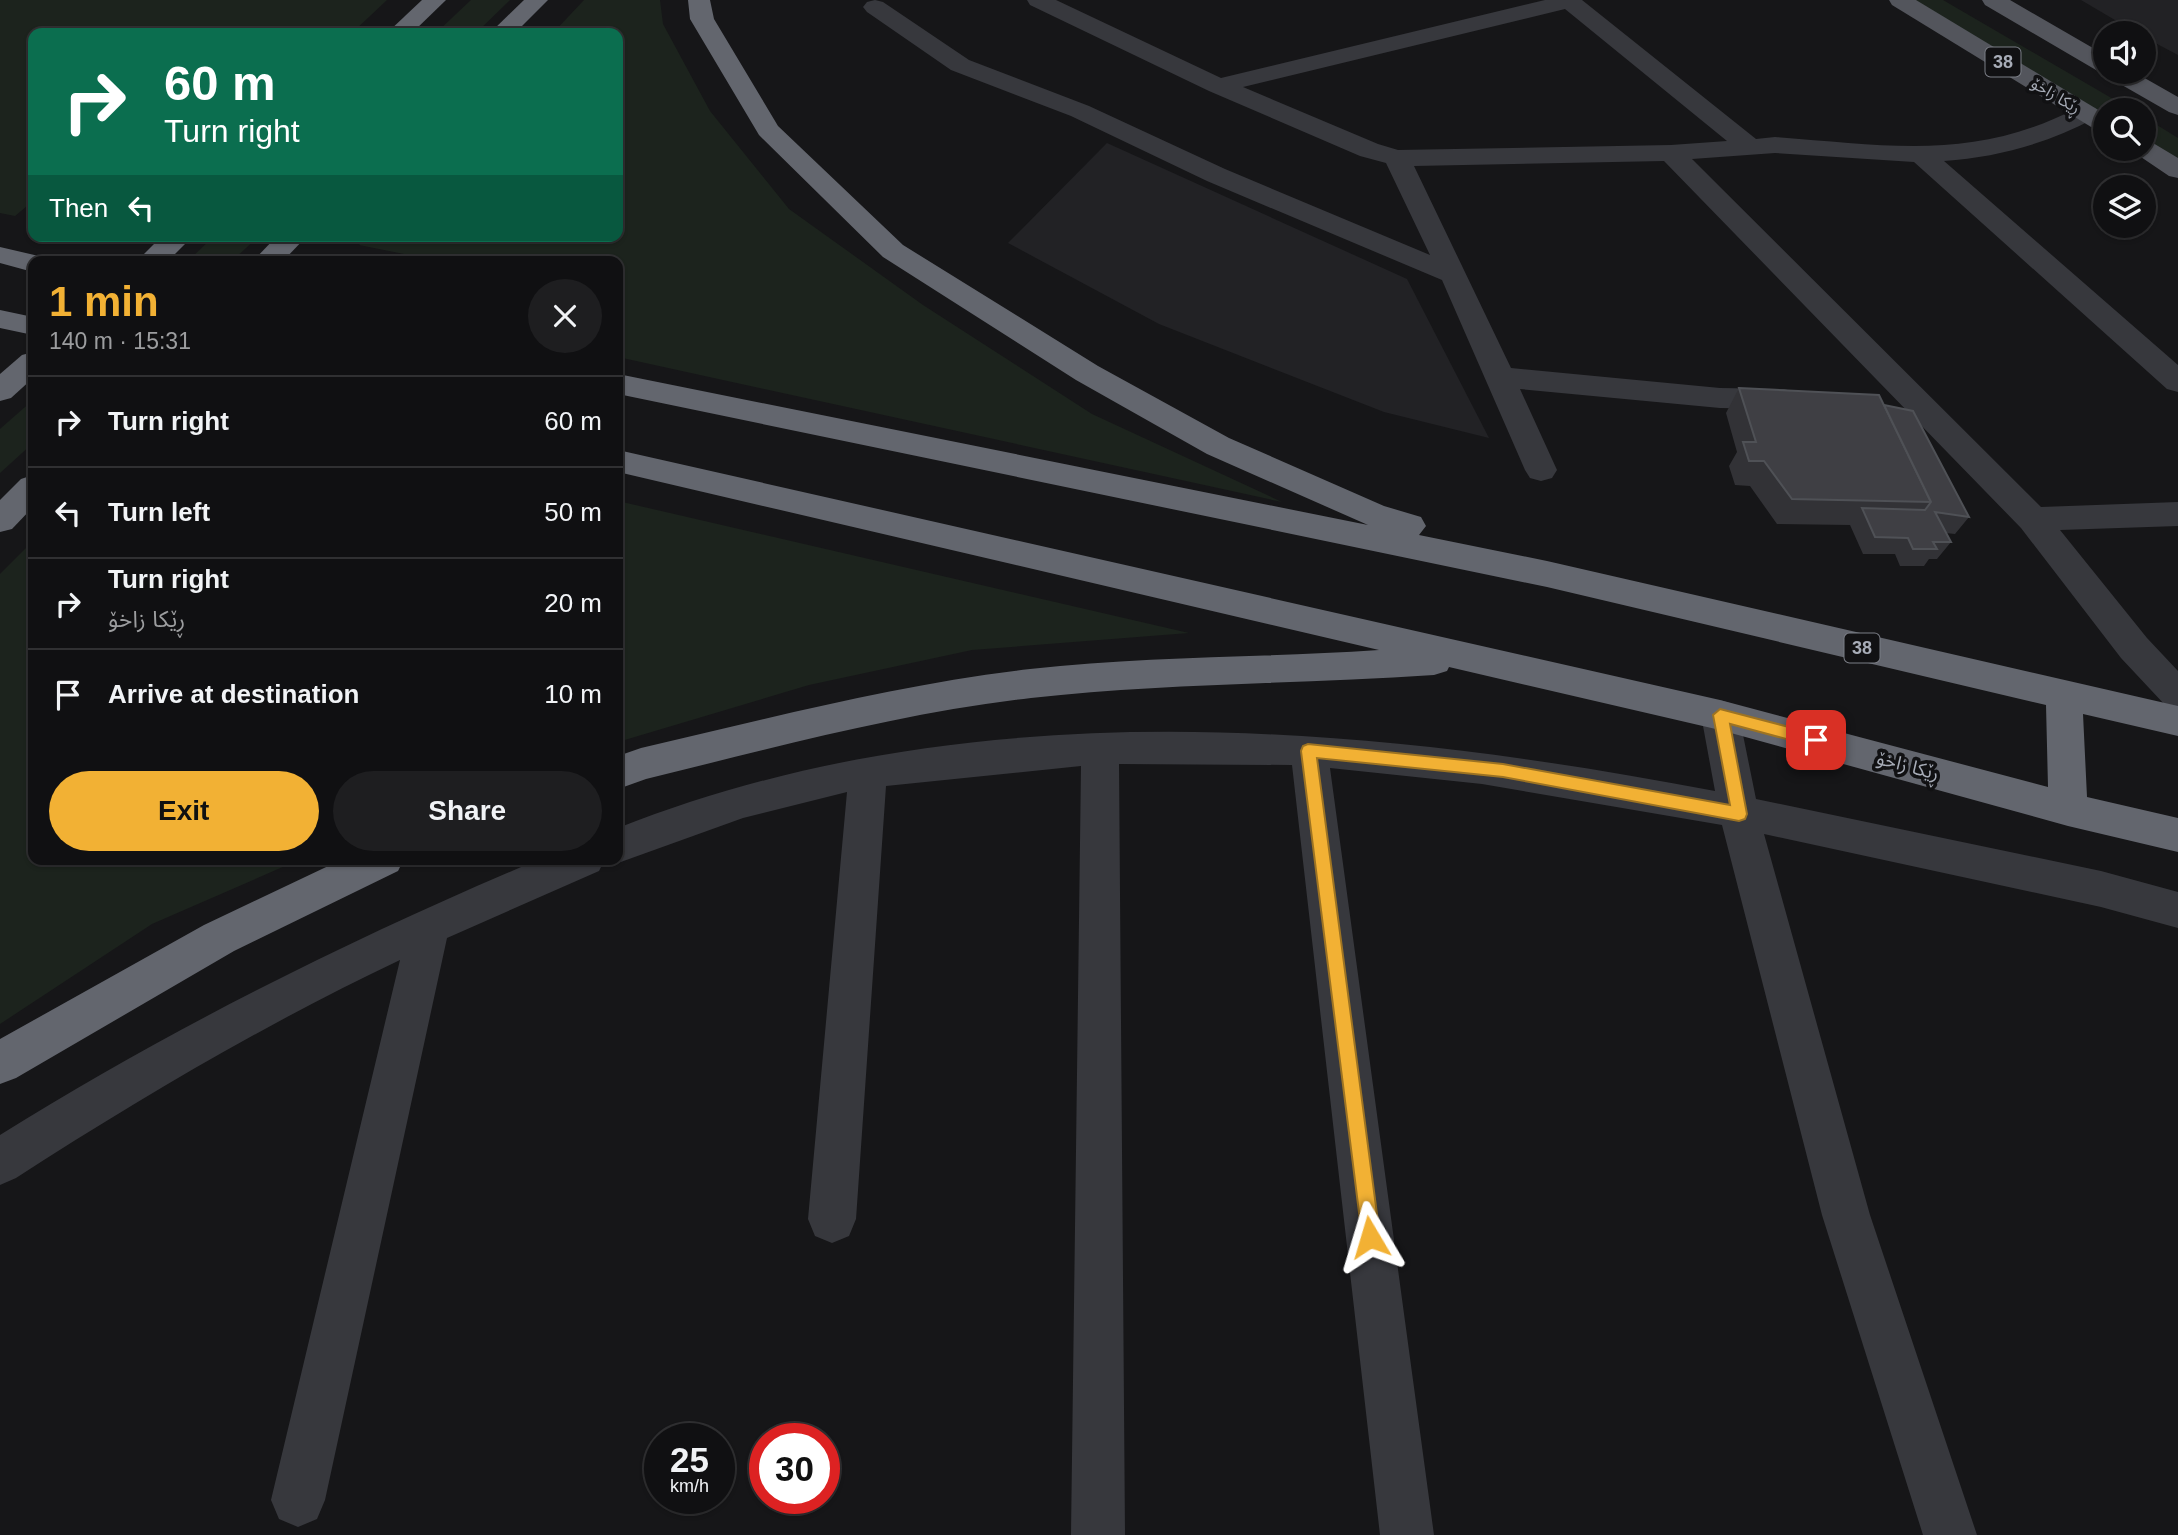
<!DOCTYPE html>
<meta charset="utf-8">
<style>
body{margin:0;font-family:Arial,"Noto Sans Arabic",sans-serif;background:#1e1e20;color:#f1f3f6;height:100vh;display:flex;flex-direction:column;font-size:26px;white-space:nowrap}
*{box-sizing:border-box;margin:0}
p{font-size:23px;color:#9c9d9f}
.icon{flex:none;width:38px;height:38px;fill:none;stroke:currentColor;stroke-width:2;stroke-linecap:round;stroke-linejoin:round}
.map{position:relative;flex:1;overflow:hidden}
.panel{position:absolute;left:28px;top:256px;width:595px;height:609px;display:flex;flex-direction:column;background:#101012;border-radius:14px;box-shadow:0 2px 5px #0004,0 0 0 2px #303032}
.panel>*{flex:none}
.banner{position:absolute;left:28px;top:28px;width:595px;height:214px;border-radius:14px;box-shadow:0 2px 5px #0004,0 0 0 2px #303032;background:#0b6e4f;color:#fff;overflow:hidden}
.tools{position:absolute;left:2093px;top:21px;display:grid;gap:14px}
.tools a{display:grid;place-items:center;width:63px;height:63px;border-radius:50%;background:#101012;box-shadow:0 2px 5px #0004,0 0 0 2px #303032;font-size:35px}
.speed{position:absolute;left:644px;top:1423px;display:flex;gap:14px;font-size:35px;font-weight:700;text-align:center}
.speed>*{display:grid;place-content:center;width:91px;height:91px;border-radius:50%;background:#101012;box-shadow:0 2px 5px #0004,0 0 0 2px #303032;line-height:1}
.speed small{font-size:18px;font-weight:400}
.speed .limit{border:10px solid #d22;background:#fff;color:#111}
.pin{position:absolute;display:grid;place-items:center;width:60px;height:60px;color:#fff;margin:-30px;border-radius:14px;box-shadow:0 4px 10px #0006}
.me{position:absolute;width:77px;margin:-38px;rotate:353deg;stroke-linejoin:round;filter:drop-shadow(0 0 5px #0008)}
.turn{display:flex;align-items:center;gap:24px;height:147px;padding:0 21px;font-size:32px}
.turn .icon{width:91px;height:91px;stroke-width:2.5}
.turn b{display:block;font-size:49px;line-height:60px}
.then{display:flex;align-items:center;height:66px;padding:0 21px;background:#0003;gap:14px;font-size:26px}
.round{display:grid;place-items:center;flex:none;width:74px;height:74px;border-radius:37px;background:#1e1e20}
.head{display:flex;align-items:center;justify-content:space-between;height:119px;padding:0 21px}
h1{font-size:42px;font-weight:700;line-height:52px;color:#f2b134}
.cta{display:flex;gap:14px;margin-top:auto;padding:14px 21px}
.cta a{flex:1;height:80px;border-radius:42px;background:#f2b134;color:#111;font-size:28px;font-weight:700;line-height:80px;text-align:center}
.cta a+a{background:#1e1e20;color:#f1f3f6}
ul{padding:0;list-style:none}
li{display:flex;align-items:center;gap:21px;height:91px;padding:0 21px;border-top:2px solid #303032}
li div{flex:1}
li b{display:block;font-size:26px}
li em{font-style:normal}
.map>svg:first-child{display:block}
.built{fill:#222225}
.green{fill:#1c231d}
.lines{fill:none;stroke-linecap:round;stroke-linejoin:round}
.street{fill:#37383d;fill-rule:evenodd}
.primary{fill:#53555c;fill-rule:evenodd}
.highway{fill:#63666e;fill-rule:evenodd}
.wall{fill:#323236}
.building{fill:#3f3f44;stroke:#4f5156;stroke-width:2}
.route{fill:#f2b134;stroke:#9d7322;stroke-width:2}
.labels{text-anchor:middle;stroke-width:7;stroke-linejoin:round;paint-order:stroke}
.far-street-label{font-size:16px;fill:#a8adb8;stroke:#111113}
.shield{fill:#111113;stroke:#7b7e86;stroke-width:2}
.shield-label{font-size:18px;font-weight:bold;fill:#a8adb8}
.street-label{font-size:19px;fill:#a8adb8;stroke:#111113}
</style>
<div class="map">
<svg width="2178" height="1535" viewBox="0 0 2178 1535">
<rect width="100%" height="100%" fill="#161618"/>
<g class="built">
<path d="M2081,0H2178V55L2144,37V33H2137Z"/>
<path d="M1107,143L1407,279L1489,438L1384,412L1159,324L1008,243Z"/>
</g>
<g class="green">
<path d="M0,0H387L352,33H33V201L15,216L0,213Z"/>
<path d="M471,0H510L476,33H436Z"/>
<path d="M584,0H660L663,24L710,111L789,209L923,305L1092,414L1282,502L618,357V261H428L429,259L359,245L367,236H618V33H553Z"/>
<path d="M1908,0H1943L2132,110H2105V117Z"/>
<path d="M2144,117L2178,138V160L2144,140Z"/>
<path d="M214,236H259L232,261H188Z"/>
<path d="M33,400V443L0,473V429Z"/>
<path d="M618,501L1189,633L972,650L809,685L618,742Z"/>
<path d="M33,541V859H301L152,924L0,1024V574Z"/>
</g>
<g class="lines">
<g class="street">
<path d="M875,0L883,2L969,60L1089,106L1225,169L1430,255L1386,163L1360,156L1209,91L1030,5L1027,0H1056L1221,78L1545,0H1582L1756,139L1775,137C1887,145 1973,162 2077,108L2086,105L2095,108L2099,113L2095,118C2046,144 1998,157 1944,161L2178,365V392L2167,389L1914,162L1775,153L1692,159L2041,507L2178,502V526L2060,530L2147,638L2178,671V710L2165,705L2121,658L2021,528L1664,161L1414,166L1511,368L1720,388L1784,389L1795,392L1800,399L1795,406L1784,409L1720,408L1520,389L1557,470L1552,478L1541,481L1530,478L1525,470L1442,280L1207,181L1071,116L951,70L867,12L863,7L867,2ZM1565,9L1727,141L1671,145L1398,150L1378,144L1243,87Z"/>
<path d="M1720,700L1733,704L1739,715L1756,799L2101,871L2178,892V928L2101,907L1764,834L1870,1215L1977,1535H1923L1822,1215L1722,825L1482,784L1330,768L1434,1535H1380L1292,765L1119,764L1125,1535H1071L1081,766L886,786L856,1219L849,1236L832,1243L815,1236L808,1219L847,792L743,818L618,863L607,859H618V828C967,690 1354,722 1715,791L1701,715L1707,704Z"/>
<path d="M540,859H605L599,871L447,938L325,1500L317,1519L298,1527L279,1519L271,1500L400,960C267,1023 140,1098 16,1178L0,1185V1135C173,1027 353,938 540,859Z"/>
</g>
<g class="primary">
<path d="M1889,0H1916L2105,114V133L2096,130L1892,5Z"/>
<path d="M1982,0H2010L2105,55V72H2134L2178,97V115L2169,112L2108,77L2105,72L2096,70L1985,5Z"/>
<path d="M2144,140L2153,143L2178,158V178L2169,176L2135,153L2132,149H2144Z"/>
</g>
<g class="highway">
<path d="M422,0H446L412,33H387Z"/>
<path d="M524,0H548L515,33H490Z"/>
<path d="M688,0H710L714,19L778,126L903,245L1098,366L1229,438L1384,506L1421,517L1426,526L1419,535L1547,561L2178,706V736L2083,714L2087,797L2178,818V852L2068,826L1720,730L1449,667L1447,671L1434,675C1300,684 1164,683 1031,698C900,713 773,748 646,779L618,789V756L641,748C770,718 899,684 1030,669C1146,656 1263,658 1379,650L618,472V450L1720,700L2048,787L2046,705L1547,587L618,394V374L1368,525L1207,454L1076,380L883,257L759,135L690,19Z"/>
<path d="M162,236H193L168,261H137Z"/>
<path d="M277,236H307L283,261H253Z"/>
<path d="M0,247L43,257L46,261H33V272L0,263Z"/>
<path d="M0,310L33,317V335L0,328Z"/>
<path d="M33,352V378L11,398L0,401V374L22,355Z"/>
<path d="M33,475V507L12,529L0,532V500L21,479Z"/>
<path d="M343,859H404L398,871L234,951L16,1078L0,1084V1039L204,925Z"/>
</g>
</g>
<path class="wall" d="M1739,388L1884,405L1969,517L1955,534L1946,533L1951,542L1937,559H1929L1924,566H1900L1895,554H1863L1850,525L1777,524L1750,486L1735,485L1729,466L1737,452L1726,413Z"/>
<g class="building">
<path d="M1739,388L1879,395L1931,502L1792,499L1764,461H1749L1743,442H1756Z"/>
<path d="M1884,405L1913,411L1969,517L1935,512L1951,542H1933L1937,549H1913L1908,538L1875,537L1862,508L1925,510L1931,502Z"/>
</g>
<path class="route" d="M1720,709L1816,734L1824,740L1816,747L1730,724L1747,814L1745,819L1739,821L1503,777L1317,758L1380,1237L1377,1244L1370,1247L1363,1244L1301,751L1303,746L1308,744L1503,764L1730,805L1713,715Z"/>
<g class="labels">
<g class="far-street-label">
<text transform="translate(2056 95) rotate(31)" y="6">ڕێکا زاخۆ</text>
</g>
<g class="shield">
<rect x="1985.5" y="47.5" width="35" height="29" rx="5"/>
<rect x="1844.5" y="633.5" width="35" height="29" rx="5"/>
</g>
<g class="shield-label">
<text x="2003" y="68">38</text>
<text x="1862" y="654">38</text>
</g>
<g class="street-label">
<text transform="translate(1908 765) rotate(15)" y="7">ڕێکا زاخۆ</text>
</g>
</g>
</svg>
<div class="tools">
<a><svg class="icon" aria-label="sound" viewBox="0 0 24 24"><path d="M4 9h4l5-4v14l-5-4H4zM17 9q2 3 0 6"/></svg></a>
<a><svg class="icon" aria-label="search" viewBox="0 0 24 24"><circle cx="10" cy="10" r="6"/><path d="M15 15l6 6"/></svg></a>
<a><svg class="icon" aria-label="layers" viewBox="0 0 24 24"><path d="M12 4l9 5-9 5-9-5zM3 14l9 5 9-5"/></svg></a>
</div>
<div class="speed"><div>25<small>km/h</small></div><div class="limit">30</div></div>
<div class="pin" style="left:1816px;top:740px;background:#d93025"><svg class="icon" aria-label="arrive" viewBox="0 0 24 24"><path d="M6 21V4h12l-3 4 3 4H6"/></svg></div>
<svg class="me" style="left:1370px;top:1237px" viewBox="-20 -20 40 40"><path d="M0-17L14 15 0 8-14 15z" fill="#f2b134" stroke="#fff" stroke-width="4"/></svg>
<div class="banner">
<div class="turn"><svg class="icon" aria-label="right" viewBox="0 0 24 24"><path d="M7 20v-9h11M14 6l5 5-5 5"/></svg><div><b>60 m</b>Turn right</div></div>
<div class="then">Then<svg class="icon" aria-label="left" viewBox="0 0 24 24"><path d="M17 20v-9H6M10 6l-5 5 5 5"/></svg></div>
</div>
<section class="panel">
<div class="head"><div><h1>1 min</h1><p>140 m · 15:31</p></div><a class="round"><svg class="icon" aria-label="close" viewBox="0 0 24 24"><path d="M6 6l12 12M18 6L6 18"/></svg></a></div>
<ul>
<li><svg class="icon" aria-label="right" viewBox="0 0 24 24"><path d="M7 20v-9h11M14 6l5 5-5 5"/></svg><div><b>Turn right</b></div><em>60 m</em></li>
<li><svg class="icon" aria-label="left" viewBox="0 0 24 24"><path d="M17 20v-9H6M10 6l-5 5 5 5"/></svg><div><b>Turn left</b></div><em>50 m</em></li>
<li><svg class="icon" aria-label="right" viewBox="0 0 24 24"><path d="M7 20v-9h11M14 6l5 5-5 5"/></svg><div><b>Turn right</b><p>ڕێکا زاخۆ</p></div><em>20 m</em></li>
<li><svg class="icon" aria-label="arrive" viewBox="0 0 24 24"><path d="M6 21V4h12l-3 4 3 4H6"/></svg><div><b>Arrive at destination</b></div><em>10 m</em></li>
</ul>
<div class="cta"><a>Exit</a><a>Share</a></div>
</section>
</div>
